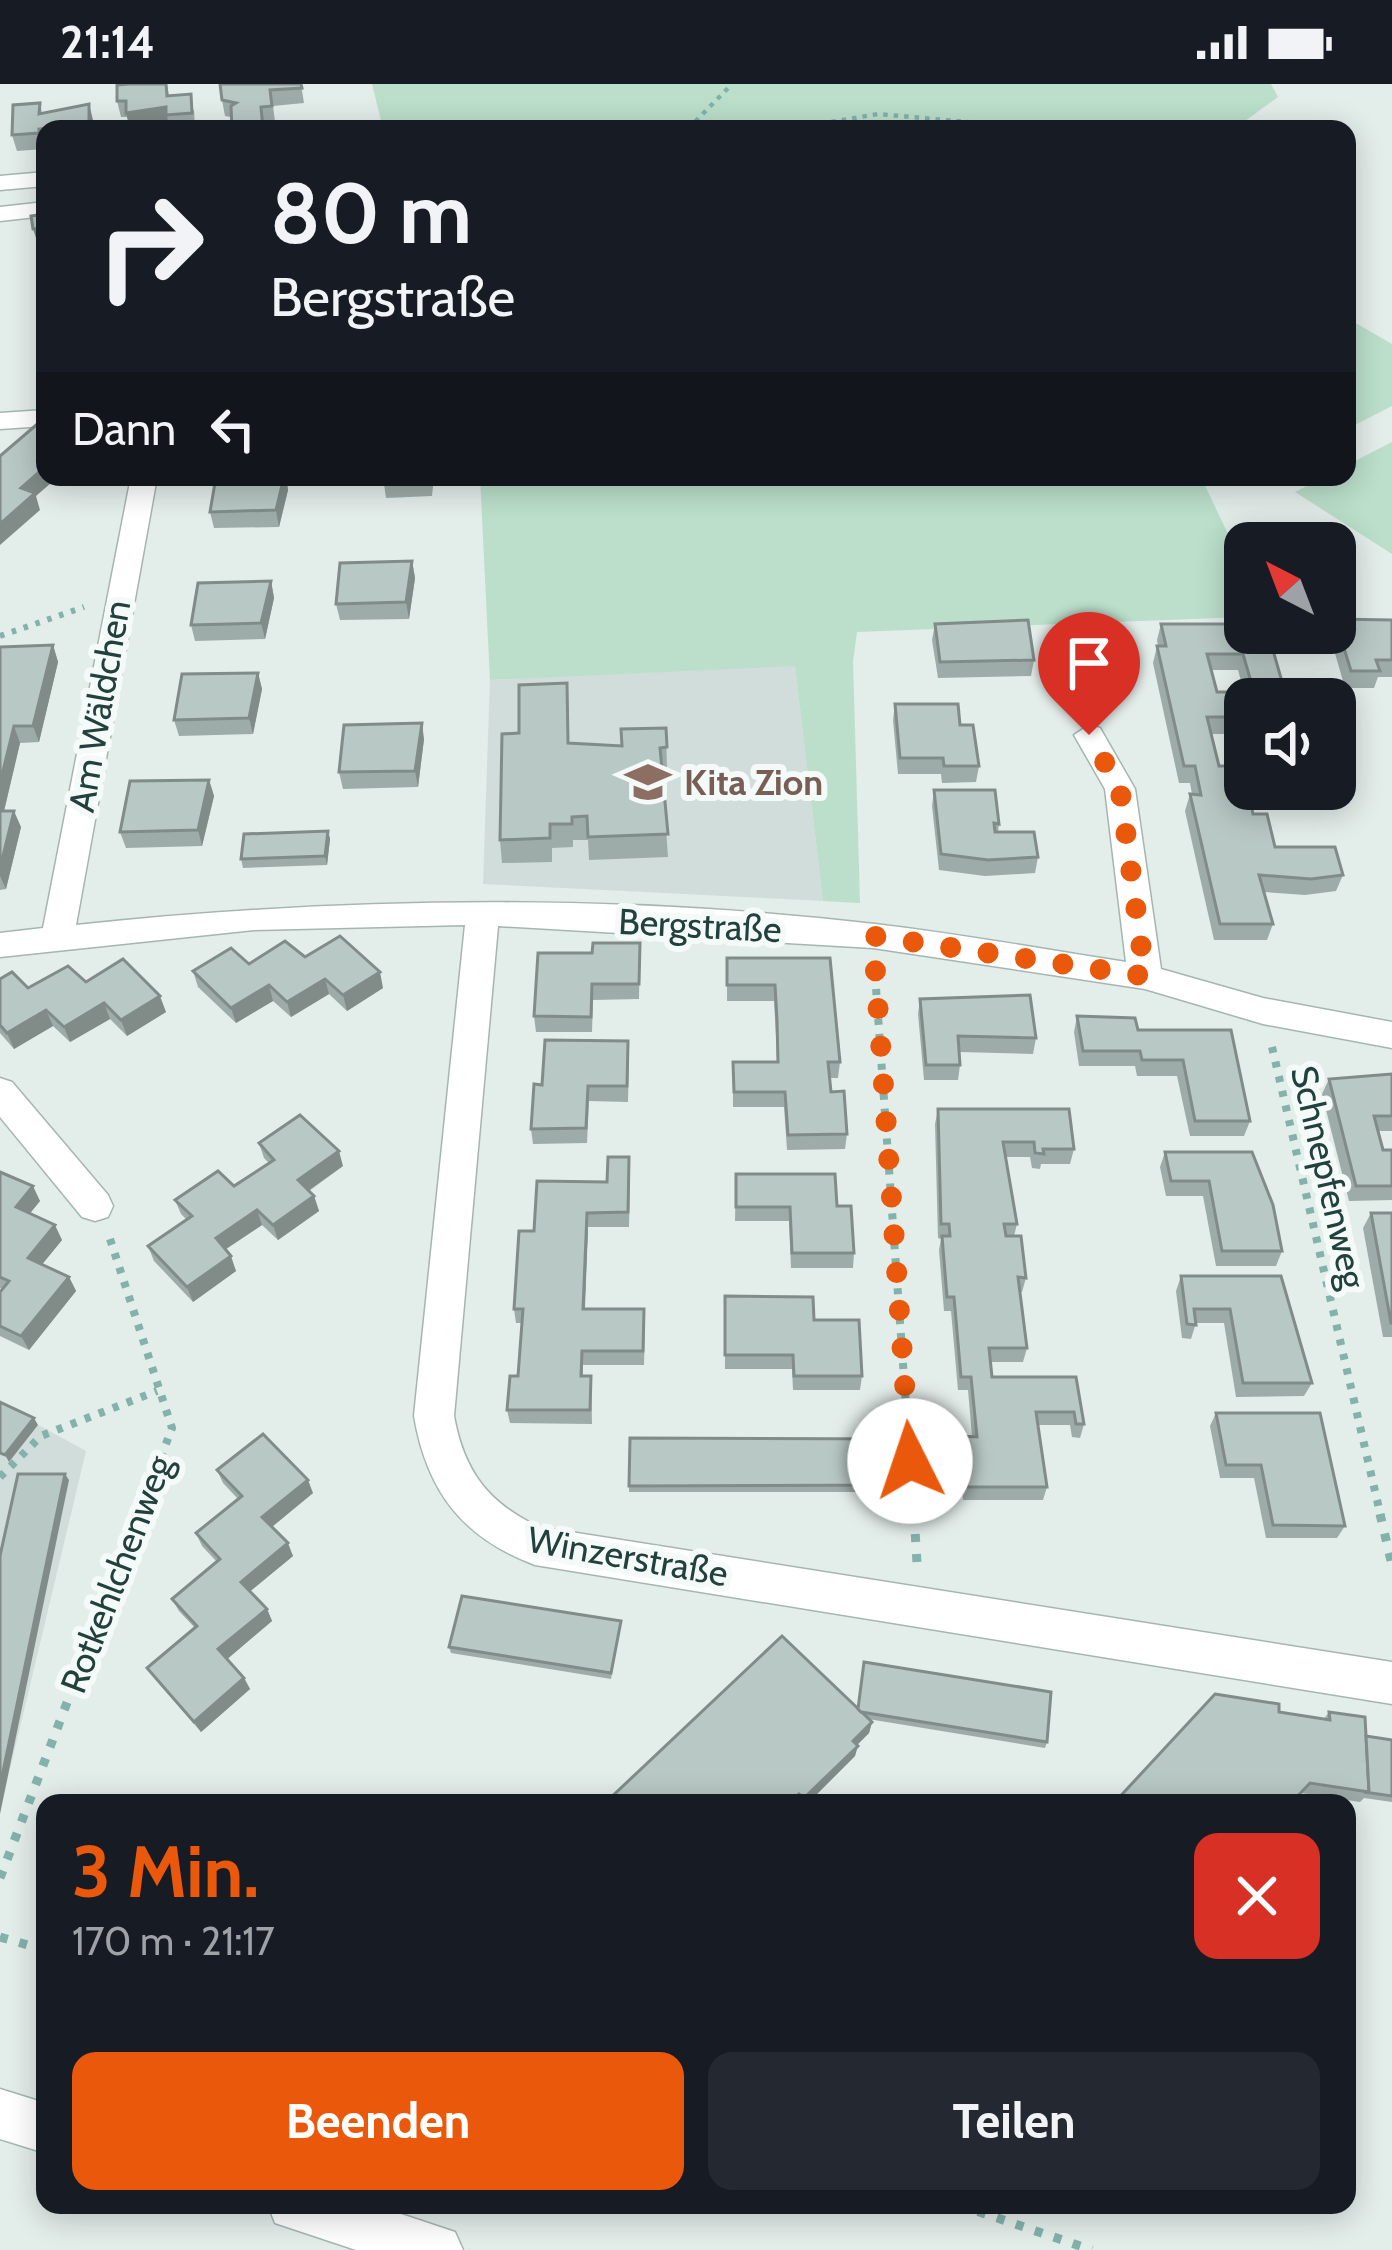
<!DOCTYPE html>
<html lang="de">
<meta charset="utf-8">
<style>
body{margin:0;font-family:Cabin,sans-serif;background:#242831;color:#f1f3f6;height:100vh;display:flex;flex-direction:column;font-size:45px;white-space:nowrap}
*{box-sizing:border-box;margin:0}
p{font-size:39px;color:#9ea1a6}
.icon{flex:none;width:66px;height:66px;fill:none;stroke:currentColor;stroke-width:2;stroke-linecap:round;stroke-linejoin:round}
.map{position:relative;flex:1;overflow:hidden}
.side{position:absolute;left:36px;top:1710px;width:1320px;height:420px;display:flex;flex-direction:column;background:#171b24;border-radius:24px;box-shadow:0 6px 30px #0003}
.side>*{flex:none}
.top-card{position:absolute;left:36px;top:36px;width:1320px;height:366px;border-radius:24px;box-shadow:0 6px 30px #0003;background:#171b24;color:#f1f3f6;overflow:hidden}
.needle{width:78px;rotate:318deg}
.controls{position:absolute;left:1224px;top:438px;display:grid;gap:24px}
.controls a{display:grid;place-items:center;width:132px;height:132px;border-radius:24px;background:#171b24;box-shadow:0 6px 30px #0003;font-size:60px}
.pin{position:absolute;display:grid;place-items:center;width:102px;height:102px;color:#fff;margin:-123px -51px;border-radius:50% 50% 50% 0;rotate:-45deg;box-shadow:0 0 12px #0007}
.pin .icon{rotate:45deg}
.me{position:absolute;width:132px;margin:-66px;rotate:356deg;stroke-linejoin:round;filter:drop-shadow(0 0 9px #0008)}
.turn{display:flex;align-items:center;gap:42px;height:252px;padding:0 36px;font-size:54px}
.turn .icon{width:156px;height:156px;stroke-width:2.5}
.turn b{display:block;font-size:84px;line-height:102px}
.then{display:flex;align-items:center;height:114px;padding:0 36px;background:#0003;gap:24px;font-size:45px}
.round{display:grid;place-items:center;flex:none;width:126px;height:126px;border-radius:24px;background:#242831}
.overview{display:flex;align-items:center;justify-content:space-between;height:204px;padding:0 36px}
h1{font-size:72px;font-weight:800;line-height:90px;color:#ea580c}
.action{display:flex;gap:24px;margin-top:auto;padding:24px 36px}
.action a{flex:1;height:138px;border-radius:24px;background:#ea580c;color:#fff;font-size:48px;font-weight:800;line-height:138px;text-align:center}
.action a+a{background:#242831;color:#f1f3f6}
.status{display:flex;justify-content:space-between;align-items:center;height:84px;padding:0 60px;background:#171b24;direction:ltr}
.status svg{height:33px;fill:currentColor}
.map>svg:first-child{display:block}
.built{fill:#d1ddda}
.green{fill:#bbdfcb}
.lines{fill:none;stroke-linecap:round;stroke-linejoin:round}
.street-casing{stroke:#a5b6b2;stroke-width:3}
.path-far3{stroke:#82b2aa;stroke-width:4.5;stroke-dasharray:4.5 6;stroke-linecap:butt}
.path-far2{stroke:#82b2aa;stroke-width:6;stroke-dasharray:4.5 8;stroke-linecap:butt}
.path-far1{stroke:#82b2aa;stroke-width:8;stroke-dasharray:6 9;stroke-linecap:butt}
.path{stroke:#82b2aa;stroke-width:9;stroke-dasharray:8 12;stroke-linecap:butt}
.street{fill:#fff;fill-rule:evenodd}
.wall{fill:#9eaca9;fill-rule:evenodd}
.shaded-wall{fill:#818c89}
.building{fill:#b8c8c4;stroke:#818c89;stroke-width:3;fill-rule:evenodd}
.route{stroke:#ea580c;stroke-width:21;stroke-dasharray:0 37.8}
.labels{text-anchor:middle;stroke-width:12;stroke-linejoin:round;paint-order:stroke}
.street-label{font-size:36px;fill:#22403c;stroke:#f4faf8}
.education-label{font-size:36px;font-weight:bold;fill:#785e54;stroke:#f4faf8;text-anchor:start}
</style>
<div class="status"><b>21:14</b><svg viewBox="0 0 49 12"><path d="M0 12V9h3v3zM5 12V6h3v6zM10 12V3h3v9zM15 12V0h3v12zM26 1h20v11H26zM47 4h2v5h-2z"/></svg></div>
<div class="map">
<svg width="1392" height="2166" viewBox="0 0 1392 2166">
<rect width="100%" height="100%" fill="#e3edea"/>
<g class="built">
<path d="M795,581L823,817L483,800L490,596Z"/>
<path d="M0,1320L86,1367L0,1727Z"/>
</g>
<g class="green">
<path d="M372,0H1271L1278,13L1234,45H383Z"/>
<path d="M1347,234L1392,260V322L1347,345Z"/>
<path d="M1392,358V470L1295,408L1324,393H1347V381Z"/>
<path d="M480,393H1201L1245,486V533L857,548L853,577L860,819L823,817L795,582L490,596Z"/>
</g>
<g class="lines">
<g class="street-casing">
<g id="street">
<path d="M45,88V102L0,106V92Z"/>
<path d="M45,118V132L0,137V123Z"/>
<path d="M45,326V342L0,345V329Z"/>
<path d="M131,393H157L76,841C341,813 610,809 875,840C959,850 1043,865 1126,878L1105,705L1074,651L1089,641L1100,644L1135,705L1161,885L1263,914L1392,938V964L1263,940L1145,905L873,864L498,842L454,1332C464,1387 488,1419 539,1443L1392,1578V1620L535,1481C463,1454 427,1408 414,1332L465,841L254,846L0,873V849L43,844Z"/>
<path d="M0,994L12,998L108,1111L113,1122L108,1133L95,1137L82,1133L0,1033Z"/>
<path d="M0,2005L45,2019V2069L0,2055Z"/>
<path d="M268,2121H374L455,2148L463,2166H356L275,2139Z"/>
</g>
</g>
<g class="path-far3">
<path d="M688,45L732,0"/>
<path d="M790,45L878,30L1044,45"/>
<path d="M1347,75L1354,74"/>
</g>
<path class="path-far2" d="M0,552L84,523"/>
<g class="path-far1">
<path d="M875,890L914,1433"/>
<path d="M1272,963L1381,1433"/>
<path d="M110,1155L172,1344L138,1433"/>
<path d="M0,1393L41,1352L157,1307"/>
</g>
<g class="path">
<path d="M914,1430L917,1479"/>
<path d="M1380,1430L1392,1481"/>
<path d="M0,1794L139,1430"/>
<path d="M0,1853L45,1866"/>
<path d="M959,2121L1092,2166"/>
</g>
<use href="#street" class="street"/>
</g>
<g class="wall">
<path d="M167,0L169,12L194,26L195,45H169L168,39L130,44L127,33H121L117,17Z"/>
<path d="M301,0L304,19L273,22L275,38L264,39L225,32L222,16Z"/>
<path d="M40,19L42,29L89,20L93,45H45L44,65L17,67L12,51Z"/>
<path d="M216,393H286L288,406L279,443L214,444L210,428Z"/>
<path d="M351,393H434L432,412L386,414L384,400L352,401Z"/>
<path d="M412,477L415,494L409,535L340,536L336,520Z"/>
<path d="M271,497L274,514L265,555L195,557L191,541Z"/>
<path d="M1335,535L1392,536V593H1378L1374,604H1345L1330,552V549H1335Z"/>
<path d="M935,540L1034,576L1031,592L938,594L932,556Z"/>
<path d="M1161,540H1245L1287,615H1245V650H1211L1219,682L1245,705H1259L1255,720H1251L1253,730L1275,763L1343,791L1336,807L1305,811L1264,808L1273,840L1267,856H1214L1185,727L1190,710H1192L1190,699H1179L1153,579L1157,562H1158L1157,556ZM1212,586H1238L1244,608H1217Z"/>
<path d="M53,561L58,578L39,658L20,659L4,727L21,743L6,805L0,806V564Z"/>
<path d="M258,589L262,605L253,650L179,652L174,636Z"/>
<path d="M567,599L569,659L622,662L666,644L667,687H662L668,773L589,776L588,756H573V763L552,764V778L502,779L500,756L519,649Z"/>
<path d="M895,620L960,641L979,682L976,698L942,699L941,690H898L893,636Z"/>
<path d="M424,655L418,703L343,705L339,688Z"/>
<path d="M209,696L214,712L202,762L126,764L120,748Z"/>
<path d="M934,706L999,740L998,748L1038,773L1035,789L985,792L939,786L932,722Z"/>
<path d="M328,747L330,755L327,781L243,784L241,775Z"/>
<path d="M640,859L639,915L593,916L592,948H536L534,932L592,869Z"/>
<path d="M305,873L383,904L347,927L329,910L291,933L273,917L236,939L198,903L193,887Z"/>
<path d="M727,874H830L840,978L838,994H830L831,1008L847,1050L845,1065L787,1066L784,1023H733V978H777L776,952L774,917H727Z"/>
<path d="M0,895L28,904L86,898L166,928L127,952L110,935L70,958L53,942L14,965L0,949Z"/>
<path d="M920,915L1036,954L1033,970L959,968L960,981L958,996H924L918,930Z"/>
<path d="M1077,932L1138,946H1231L1250,1037L1244,1052H1190L1177,992H1137L1135,982H1079L1074,948Z"/>
<path d="M629,972L628,1018L589,1017L587,1059L533,1060L531,1045L542,1001Z"/>
<path d="M1392,990V1047H1378L1383,1066H1392V1116L1349,1117L1322,1010L1329,995Z"/>
<path d="M938,1025L1074,1065L1070,1080H1041L1040,1085L1032,1084L1030,1073H1006L1017,1140L1014,1152L1026,1194L1022,1208H1020L1027,1264L1023,1278H990L992,1293H1076L1084,1340L1080,1354L1072,1353L1070,1341H1038L1047,1403L1043,1416H963L958,1365L962,1352H972L968,1306H958L951,1227H944L939,1166L941,1155L938,1154L935,1040Z"/>
<path d="M259,1059L343,1082L309,1107L314,1112L319,1127L278,1156L262,1141L225,1166L236,1187L193,1218L154,1177L148,1162L187,1136L181,1130L175,1116L234,1102L269,1079L264,1074Z"/>
<path d="M1165,1068H1252L1282,1167L1276,1182H1216L1203,1112H1166L1160,1083Z"/>
<path d="M0,1088L40,1117L30,1129L62,1156L42,1180L69,1193L76,1207L29,1266L0,1252V1208L3,1205L0,1204Z"/>
<path d="M630,1088L629,1143H588L585,1225L645,1239L644,1281H583V1292H591L592,1340L510,1339L507,1326L518,1292L522,1239H516L514,1225L534,1147L607,1098Z"/>
<path d="M736,1090L837,1122L854,1169L853,1184H791L789,1137H735Z"/>
<path d="M1371,1129H1392V1253H1383L1363,1144Z"/>
<path d="M1181,1192H1281L1312,1299L1304,1312L1236,1313L1224,1239H1196L1191,1255L1182,1254L1176,1207Z"/>
<path d="M725,1212L814,1236L862,1292L860,1306H793L792,1285H725Z"/>
<path d="M1216,1329L1345,1442L1337,1454H1266L1254,1394H1220L1210,1342Z"/>
<path d="M630,1354L901,1401L899,1408H629Z"/>
<path d="M217,1386L313,1409L272,1443L293,1472L250,1507L267,1525L272,1537L227,1575L244,1594L250,1605L201,1648L155,1595L147,1584L195,1544L179,1527L172,1515L217,1478L202,1462L196,1449L238,1415L223,1399Z"/>
<path d="M621,1537L611,1595L451,1569L449,1563Z"/>
<path d="M858,1625L1047,1658L1045,1664L868,1635L872,1638L869,1649L857,1661L855,1672L808,1719H605Z"/>
<path d="M1279,1628L1324,1635L1329,1628L1366,1652L1392,1656V1718L1364,1714L1360,1718L1301,1709Z"/>
</g>
<g class="shaded-wall">
<path d="M89,20L93,36V45H90L89,40Z"/>
<path d="M166,23L168,39L130,44L126,29Z"/>
<path d="M45,144V152L36,154L33,145Z"/>
<path d="M45,383V393H58L36,412L40,426L0,461V440L21,404Z"/>
<path d="M284,393H286L288,406L279,443L276,426Z"/>
<path d="M412,477L415,494L409,535L406,518Z"/>
<path d="M271,497L274,514L265,555L261,539Z"/>
<path d="M53,561L58,578L39,658L33,642Z"/>
<path d="M258,589L262,605L253,650L249,634Z"/>
<path d="M422,639L424,655L418,703L415,687Z"/>
<path d="M14,642L20,659L0,744V699Z"/>
<path d="M209,696L214,712L202,762L198,746Z"/>
<path d="M14,727L21,743L6,805L0,792V784Z"/>
<path d="M328,747L330,755L327,781L325,772Z"/>
<path d="M380,888L383,904L347,927L343,911Z"/>
<path d="M325,895L329,910L291,933L287,918Z"/>
<path d="M269,901L273,917L236,939L231,924Z"/>
<path d="M160,912L166,928L127,952L121,936Z"/>
<path d="M104,919L110,935L70,958L64,943Z"/>
<path d="M46,926L53,942L14,965L7,949Z"/>
<path d="M339,1067L343,1082L302,1111L298,1096Z"/>
<path d="M33,1102L40,1117L23,1138L16,1123Z"/>
<path d="M314,1112L319,1127L278,1156L273,1141Z"/>
<path d="M257,1126L262,1141L221,1168L216,1154Z"/>
<path d="M587,1129L588,1143L584,1239L583,1225Z"/>
<path d="M55,1141L62,1156L36,1188L28,1174Z"/>
<path d="M231,1172L236,1187L193,1218L187,1203Z"/>
<path d="M69,1193L76,1207L29,1266L21,1252Z"/>
<path d="M34,1334L38,1341L9,1378L5,1371Z"/>
<path d="M65,1390L69,1396L0,1730V1702Z"/>
<path d="M308,1396L313,1409L268,1446L262,1433Z"/>
<path d="M288,1459L293,1472L247,1510L241,1498Z"/>
<path d="M267,1525L272,1537L225,1577L218,1565Z"/>
<path d="M244,1594L250,1605L201,1648L194,1638Z"/>
<path d="M872,1638L869,1649L851,1667L853,1657Z"/>
<path d="M858,1662L855,1672L808,1719H804V1714Z"/>
</g>
<g class="building">
<path d="M129,0H166L167,12L191,10L192,29L166,31V23L126,29V17H117V1Z"/>
<path d="M220,0H301L302,4L270,6L272,22L261,23L263,45H232L231,22L236,19L222,16Z"/>
<path d="M40,19L39,30L89,20V40L39,45V49L12,51L13,21Z"/>
<path d="M45,130V144L33,145L31,132Z"/>
<path d="M42,336L45,337V383L21,404L35,409L0,440V372Z"/>
<path d="M216,393H284L276,426L210,428Z"/>
<path d="M383,393H430V396L383,397Z"/>
<path d="M412,477L406,518L336,520L340,479Z"/>
<path d="M271,497L261,539L191,541L198,499Z"/>
<path d="M1335,535L1392,536V576H1376L1380,587H1351Z"/>
<path d="M1028,536L1034,576L940,578L935,540Z"/>
<path d="M1161,540H1245V549H1268L1287,615H1245V633H1207L1219,682H1245V705H1248L1253,730H1267L1275,763H1335L1343,791L1311,795L1259,791L1273,840H1220L1190,710L1201,711L1195,682H1184L1157,562H1166ZM1207,570H1243L1254,608H1217Z"/>
<path d="M53,561L33,642H14L0,699V563Z"/>
<path d="M258,589L249,634L174,636L182,590Z"/>
<path d="M567,599L568,659L622,662L621,645L666,644L667,663L660,664L668,750L588,753L587,732L572,733V740H550V754L500,756L502,650L519,649V601Z"/>
<path d="M895,620H958L960,641H973L979,682H944L943,674H900Z"/>
<path d="M422,639L415,687L339,688L344,641Z"/>
<path d="M209,696L198,746L120,748L130,697Z"/>
<path d="M934,706H995L999,740L994,739L995,748H1034L1038,773L988,776L941,770Z"/>
<path d="M0,727H14L0,784Z"/>
<path d="M328,747L325,772L241,775L244,750Z"/>
<path d="M340,852L380,888L343,911L325,895L287,918L269,901L231,924L193,887L231,864L249,880L285,857L305,873Z"/>
<path d="M593,859H640L639,900H592L591,933L534,932L538,869H592Z"/>
<path d="M727,874H830L840,978H828L831,1008L844,1007L847,1050L788,1051L785,1008H734L733,978H778L777,936L775,901H727Z"/>
<path d="M123,875L160,912L121,936L104,919L64,943L46,926L7,949L0,941V895L12,888L28,904L68,882L86,898Z"/>
<path d="M1030,911L1036,954L958,952L960,981H926L920,915Z"/>
<path d="M1077,932L1135,934L1138,946H1231L1250,1037H1195L1183,976H1142L1140,967H1083Z"/>
<path d="M545,956L628,957L627,1002H588L586,1044L531,1045L534,1000L542,1001Z"/>
<path d="M1392,990V1032H1374L1383,1066H1392V1102H1356L1329,995Z"/>
<path d="M938,1025H1069L1074,1065H1043L1044,1070L1035,1069L1034,1058H1003L1017,1140H1004L1006,1152H1021L1026,1194L1018,1193L1027,1264H989L992,1293H1076L1084,1340H1076L1074,1328H1036L1047,1403H967L962,1352L977,1353L971,1293H961L954,1213H947L942,1152H950L949,1140H941Z"/>
<path d="M300,1031L339,1067L298,1096L314,1112L273,1141L257,1126L216,1154L231,1172L187,1203L148,1162L192,1132L175,1116L218,1087L234,1102L274,1076L259,1059Z"/>
<path d="M1165,1068H1252L1273,1121L1282,1167H1222L1209,1097H1171Z"/>
<path d="M608,1073H629L628,1128L587,1129L583,1225H644L643,1267H582L581,1292H591L590,1326H507L510,1292H518L523,1225H514L519,1147H534L537,1097L607,1098Z"/>
<path d="M0,1088L33,1102L16,1123L55,1141L28,1174L69,1193L21,1252L0,1242V1208L9,1197L0,1193Z"/>
<path d="M736,1090H835L837,1122H851L854,1169H792L790,1123H736Z"/>
<path d="M1371,1129H1392V1239H1391Z"/>
<path d="M1181,1192H1281L1312,1299H1243L1230,1225H1194L1196,1241L1187,1240Z"/>
<path d="M725,1212L813,1213L814,1236H859L862,1292H794L793,1271H725Z"/>
<path d="M0,1318L34,1334L5,1371L0,1369Z"/>
<path d="M1216,1329H1320L1345,1442L1273,1441L1261,1381H1226Z"/>
<path d="M263,1350L308,1396L262,1433L288,1459L241,1498L267,1525L218,1565L244,1594L194,1638L147,1584L197,1542L172,1515L220,1475L196,1449L242,1412L217,1386Z"/>
<path d="M630,1354L898,1355L901,1401L629,1402Z"/>
<path d="M18,1390H65L0,1702V1472Z"/>
<path d="M462,1512L621,1537L611,1589L449,1563Z"/>
<path d="M782,1552L872,1638L853,1657L858,1662L804,1714L799,1710L790,1719H767L760,1713L755,1719H605Z"/>
<path d="M864,1578L1051,1608L1047,1658L861,1628L858,1625Z"/>
<path d="M1215,1610L1279,1620V1628L1330,1636L1329,1628L1365,1633L1369,1708L1310,1699L1291,1719H1114Z"/>
<path d="M1366,1652L1392,1656V1712L1364,1708H1369Z"/>
</g>
<g class="lines">
<path class="route" d="M910,1377L873,852L1145,892L1120,705L1089,651"/>
</g>
<defs>
<g id="school-bare" transform="scale(3.6)"><path d="M0-5L7-2L0 1L-7-2ZM-4 1L0 2.5L4 1V4Q0 6-4 4Z" fill="#8d6e63" stroke="#f4faf8" stroke-width="2.5" paint-order="stroke"/></g>
</defs>
<g fill-rule="evenodd">
<use href="#school-bare" x="648" y="698"/>
</g>
<g class="labels">
<g class="street-label">
<text transform="translate(99 622) rotate(-80)" y="13">Am Wäldchen</text>
<text transform="translate(700 841) rotate(3)" y="13">Bergstraße</text>
<text transform="translate(1329 1093) rotate(77)" y="13">Schnepfenweg</text>
<text transform="translate(628 1472) rotate(10)" y="13">Winzerstraße</text>
<text transform="translate(116 1490) rotate(-69)" y="13">Rotkehlchenweg</text>
</g>
<g class="education-label">
<text x="684" y="711">Kita Zion</text>
</g>
</g>
</svg>
<div class="controls">
<a><svg class="needle" viewBox="-14 -14 28 28"><path d="M0-13l5 13h-10z" fill="#e53935"/><path d="M0 13l5-13h-10z" fill="#9ea1a6"/></svg></a>
<a><svg class="icon" aria-label="sound" viewBox="0 0 24 24"><path d="M4 9h4l5-4v14l-5-4H4zM17 9q2 3 0 6"/></svg></a>
</div>
<div class="pin" style="left:1089px;top:651px;background:#d93025"><svg class="icon" aria-label="arrive" viewBox="0 0 24 24"><path d="M6 21V4h12l-3 4 3 4H6"/></svg></div>
<svg class="me" style="left:910px;top:1377px" viewBox="-20 -20 40 40"><circle r="19" fill="#fff"/><path d="M0-13L10 11 0 6-10 11z" fill="#ea580c"/></svg>
<div class="top-card">
<div class="turn"><svg class="icon" aria-label="right" viewBox="0 0 24 24"><path d="M7 20v-9h11M14 6l5 5-5 5"/></svg><div><b>80 m</b>Bergstraße</div></div>
<div class="then">Dann<svg class="icon" aria-label="left" viewBox="0 0 24 24"><path d="M17 20v-9H6M10 6l-5 5 5 5"/></svg></div>
</div>
<section class="side">
<div class="overview"><div><h1>3 Min.</h1><p>170 m · 21:17</p></div><a class="round" style="background:#d93025;color:#fff"><svg class="icon" aria-label="close" viewBox="0 0 24 24"><path d="M6 6l12 12M18 6L6 18"/></svg></a></div>
<div class="action"><a>Beenden</a><a>Teilen</a></div>
</section>
</div>
